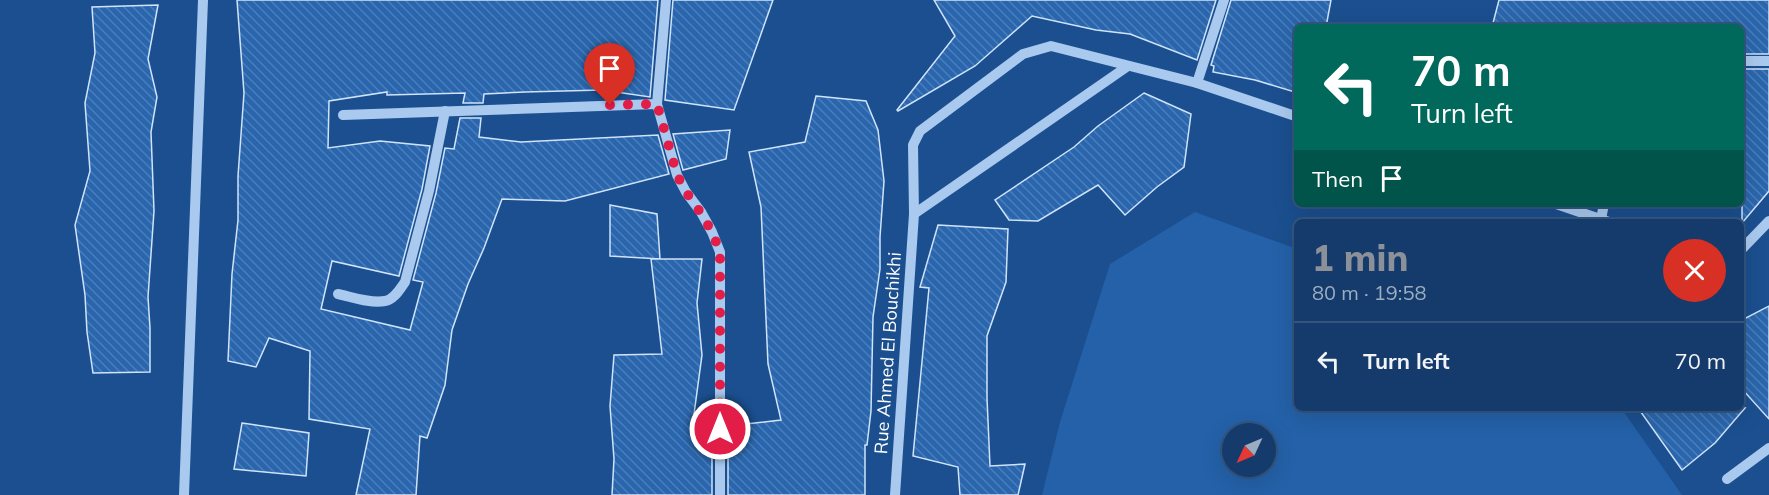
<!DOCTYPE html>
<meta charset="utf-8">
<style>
body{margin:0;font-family:Mulish,sans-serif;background:#214673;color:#f1f3f6;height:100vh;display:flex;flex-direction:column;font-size:22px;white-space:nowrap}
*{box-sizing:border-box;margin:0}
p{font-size:20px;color:#9dadc1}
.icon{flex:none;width:33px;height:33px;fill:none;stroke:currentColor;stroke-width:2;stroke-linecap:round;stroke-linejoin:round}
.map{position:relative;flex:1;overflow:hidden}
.details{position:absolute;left:1294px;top:219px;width:450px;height:192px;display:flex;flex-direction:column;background:#143b6b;border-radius:9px;box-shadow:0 6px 24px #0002,0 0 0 2px #33557e}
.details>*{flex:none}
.hud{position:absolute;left:1294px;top:24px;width:450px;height:183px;border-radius:9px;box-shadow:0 6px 24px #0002,0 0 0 2px #33557e;background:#00695c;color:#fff;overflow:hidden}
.needle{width:39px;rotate:226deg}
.controls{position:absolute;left:1222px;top:423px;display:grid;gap:12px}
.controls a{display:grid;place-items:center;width:54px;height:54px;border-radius:50%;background:#143b6b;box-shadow:0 6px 24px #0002,0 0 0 2px #33557e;font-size:30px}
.pin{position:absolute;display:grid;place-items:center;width:51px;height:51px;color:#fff;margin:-62px -26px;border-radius:50% 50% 50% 0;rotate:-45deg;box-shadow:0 0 6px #0007}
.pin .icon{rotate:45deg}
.me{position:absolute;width:66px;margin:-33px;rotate:0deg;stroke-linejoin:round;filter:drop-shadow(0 0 4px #0008)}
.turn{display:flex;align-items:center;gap:21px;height:126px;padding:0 18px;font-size:27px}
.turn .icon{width:78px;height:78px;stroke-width:2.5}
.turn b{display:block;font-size:42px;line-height:51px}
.then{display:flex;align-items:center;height:57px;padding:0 18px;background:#0003;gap:12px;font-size:22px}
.round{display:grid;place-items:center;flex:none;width:63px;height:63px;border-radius:32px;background:#214673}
.summary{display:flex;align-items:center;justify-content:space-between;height:102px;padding:0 18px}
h1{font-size:36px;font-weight:800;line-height:45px;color:#8c9099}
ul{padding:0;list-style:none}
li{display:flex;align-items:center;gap:18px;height:78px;padding:0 18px;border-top:2px solid #33557e}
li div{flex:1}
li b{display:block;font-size:22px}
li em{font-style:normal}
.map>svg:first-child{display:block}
.green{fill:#2461a8;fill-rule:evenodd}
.building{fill:url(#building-back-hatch);stroke:#cfe3fa;stroke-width:1.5}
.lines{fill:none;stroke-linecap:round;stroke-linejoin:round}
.minor{stroke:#a9c9ee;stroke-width:10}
.route{stroke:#e11d48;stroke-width:10;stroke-dasharray:0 18}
.labels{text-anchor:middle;stroke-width:6;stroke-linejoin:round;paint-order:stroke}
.street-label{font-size:18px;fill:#fff;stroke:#1b4f8f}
</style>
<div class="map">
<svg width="1769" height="495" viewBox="0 0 1769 495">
<defs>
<pattern id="building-back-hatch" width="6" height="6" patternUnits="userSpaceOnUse" patternTransform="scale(1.5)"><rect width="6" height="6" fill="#2a66ad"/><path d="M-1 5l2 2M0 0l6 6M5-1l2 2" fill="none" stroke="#4a7db9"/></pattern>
</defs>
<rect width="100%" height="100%" fill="#1b4f8f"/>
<path class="green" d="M1195,212L1297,249L1298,408H1621L1682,495H1042L1060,422L1110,264ZM1233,434H1266V466H1233Z"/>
<g class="building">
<path d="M237,0H658L650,97L602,90L525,92L484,94L483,103H463L465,93L387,95V92L329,101L328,148L380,141L430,146L422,189L399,276L332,261L321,309L410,330L423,282L413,280L436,193L445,148L454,149L460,118H481L479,137L521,142L658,135L669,174L565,201L502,199L484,248L468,284L452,330L445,385L427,438L420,436L416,495H356L370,429L309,419L310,351L269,338L256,367L228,361L232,274L238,220V176L244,93Z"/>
<path d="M673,0H773L734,110L665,100Z"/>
<path d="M934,0H1216L1197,60L1130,34L1096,30L1032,16L975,66L898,111L897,110L955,36Z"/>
<path d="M1231,0H1331L1326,27H1298V93L1255,80L1213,72L1214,66L1211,65Z"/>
<path d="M1499,0H1769V54H1742V27H1492Z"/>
<path d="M158,5L148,59L157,97L151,132L154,211L148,297L150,328V372L93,373L87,332L85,295L75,225L90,171L85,103L95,53L92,7Z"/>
<path d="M1742,69H1769V191L1742,223Z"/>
<path d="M1144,93L1191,114L1184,167L1157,187L1125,215L1098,185L1038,221L1009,220L995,200L1074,147L1098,126Z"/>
<path d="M816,96L866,101L878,130L884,181L880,237V269L873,317L871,411L867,445H865V495H728V426L781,420L768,364L761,207L749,152L805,142Z"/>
<path d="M730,130L726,159L683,170L673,134Z"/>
<path d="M610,205L657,214L660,259L610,256Z"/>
<path d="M938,225L1008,229L1006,282L987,336V398L990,466L1025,464L1018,495H960L958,467L913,456L929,288L920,287Z"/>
<path d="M651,259H702L697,303L702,355L692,429L712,427V495H612L614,459L610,406L614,355L662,354Z"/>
<path d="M1769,306V419L1742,389V320Z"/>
<path d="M1638,408H1745L1715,443L1682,470Z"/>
<path d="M242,423L309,433L306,476L234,469Z"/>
</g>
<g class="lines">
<g class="minor">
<path d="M666,0L657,104L677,175L686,192L701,212L712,232L720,252V495"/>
<path d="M1742,61H1769"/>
<path d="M1197,83L1224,0"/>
<path d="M343,115L657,104"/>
<path d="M1556,204L1609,222"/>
<path d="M914,214L1128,66"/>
<path d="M1601,219L1604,204"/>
<path d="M1742,249L1769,221"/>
<path d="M338,294C352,297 371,304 385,301C394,300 400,289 405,282L429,191L445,111"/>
<path d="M1727,479L1769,448"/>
<path d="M184,495L203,0"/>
<path d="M895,495L914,214L913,145L920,131L1023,54L1051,46L1197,83L1298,117"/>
</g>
</g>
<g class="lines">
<path class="route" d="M610,105L657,104L677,175L686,192L700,212L712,232L720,252V429"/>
</g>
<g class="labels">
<g class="street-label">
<text transform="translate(888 353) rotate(-86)" y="6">Rue Ahmed El Bouchikhi</text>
</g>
</g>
</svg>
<div class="controls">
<a><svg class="needle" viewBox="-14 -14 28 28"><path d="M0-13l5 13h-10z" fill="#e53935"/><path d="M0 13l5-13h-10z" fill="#9dadc1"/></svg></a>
</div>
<div class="pin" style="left:610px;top:105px;background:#d93025"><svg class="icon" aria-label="arrive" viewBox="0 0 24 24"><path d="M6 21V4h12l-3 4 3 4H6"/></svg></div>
<svg class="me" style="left:720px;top:429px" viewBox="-20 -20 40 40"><circle r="17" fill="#e11d48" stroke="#fff" stroke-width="3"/><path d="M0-11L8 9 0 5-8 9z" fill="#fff"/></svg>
<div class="hud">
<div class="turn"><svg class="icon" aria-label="left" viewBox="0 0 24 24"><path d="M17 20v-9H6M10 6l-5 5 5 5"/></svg><div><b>70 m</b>Turn left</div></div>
<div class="then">Then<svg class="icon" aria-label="arrive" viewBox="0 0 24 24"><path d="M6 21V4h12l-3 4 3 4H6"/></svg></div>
</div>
<section class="details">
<div class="summary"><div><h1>1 min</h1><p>80 m · 19:58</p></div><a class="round" style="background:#d93025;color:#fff"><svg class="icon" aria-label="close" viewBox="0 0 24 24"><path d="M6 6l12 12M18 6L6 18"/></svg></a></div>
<ul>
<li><svg class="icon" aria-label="left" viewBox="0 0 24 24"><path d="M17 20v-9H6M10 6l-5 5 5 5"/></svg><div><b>Turn left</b></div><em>70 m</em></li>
</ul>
</section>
</div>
